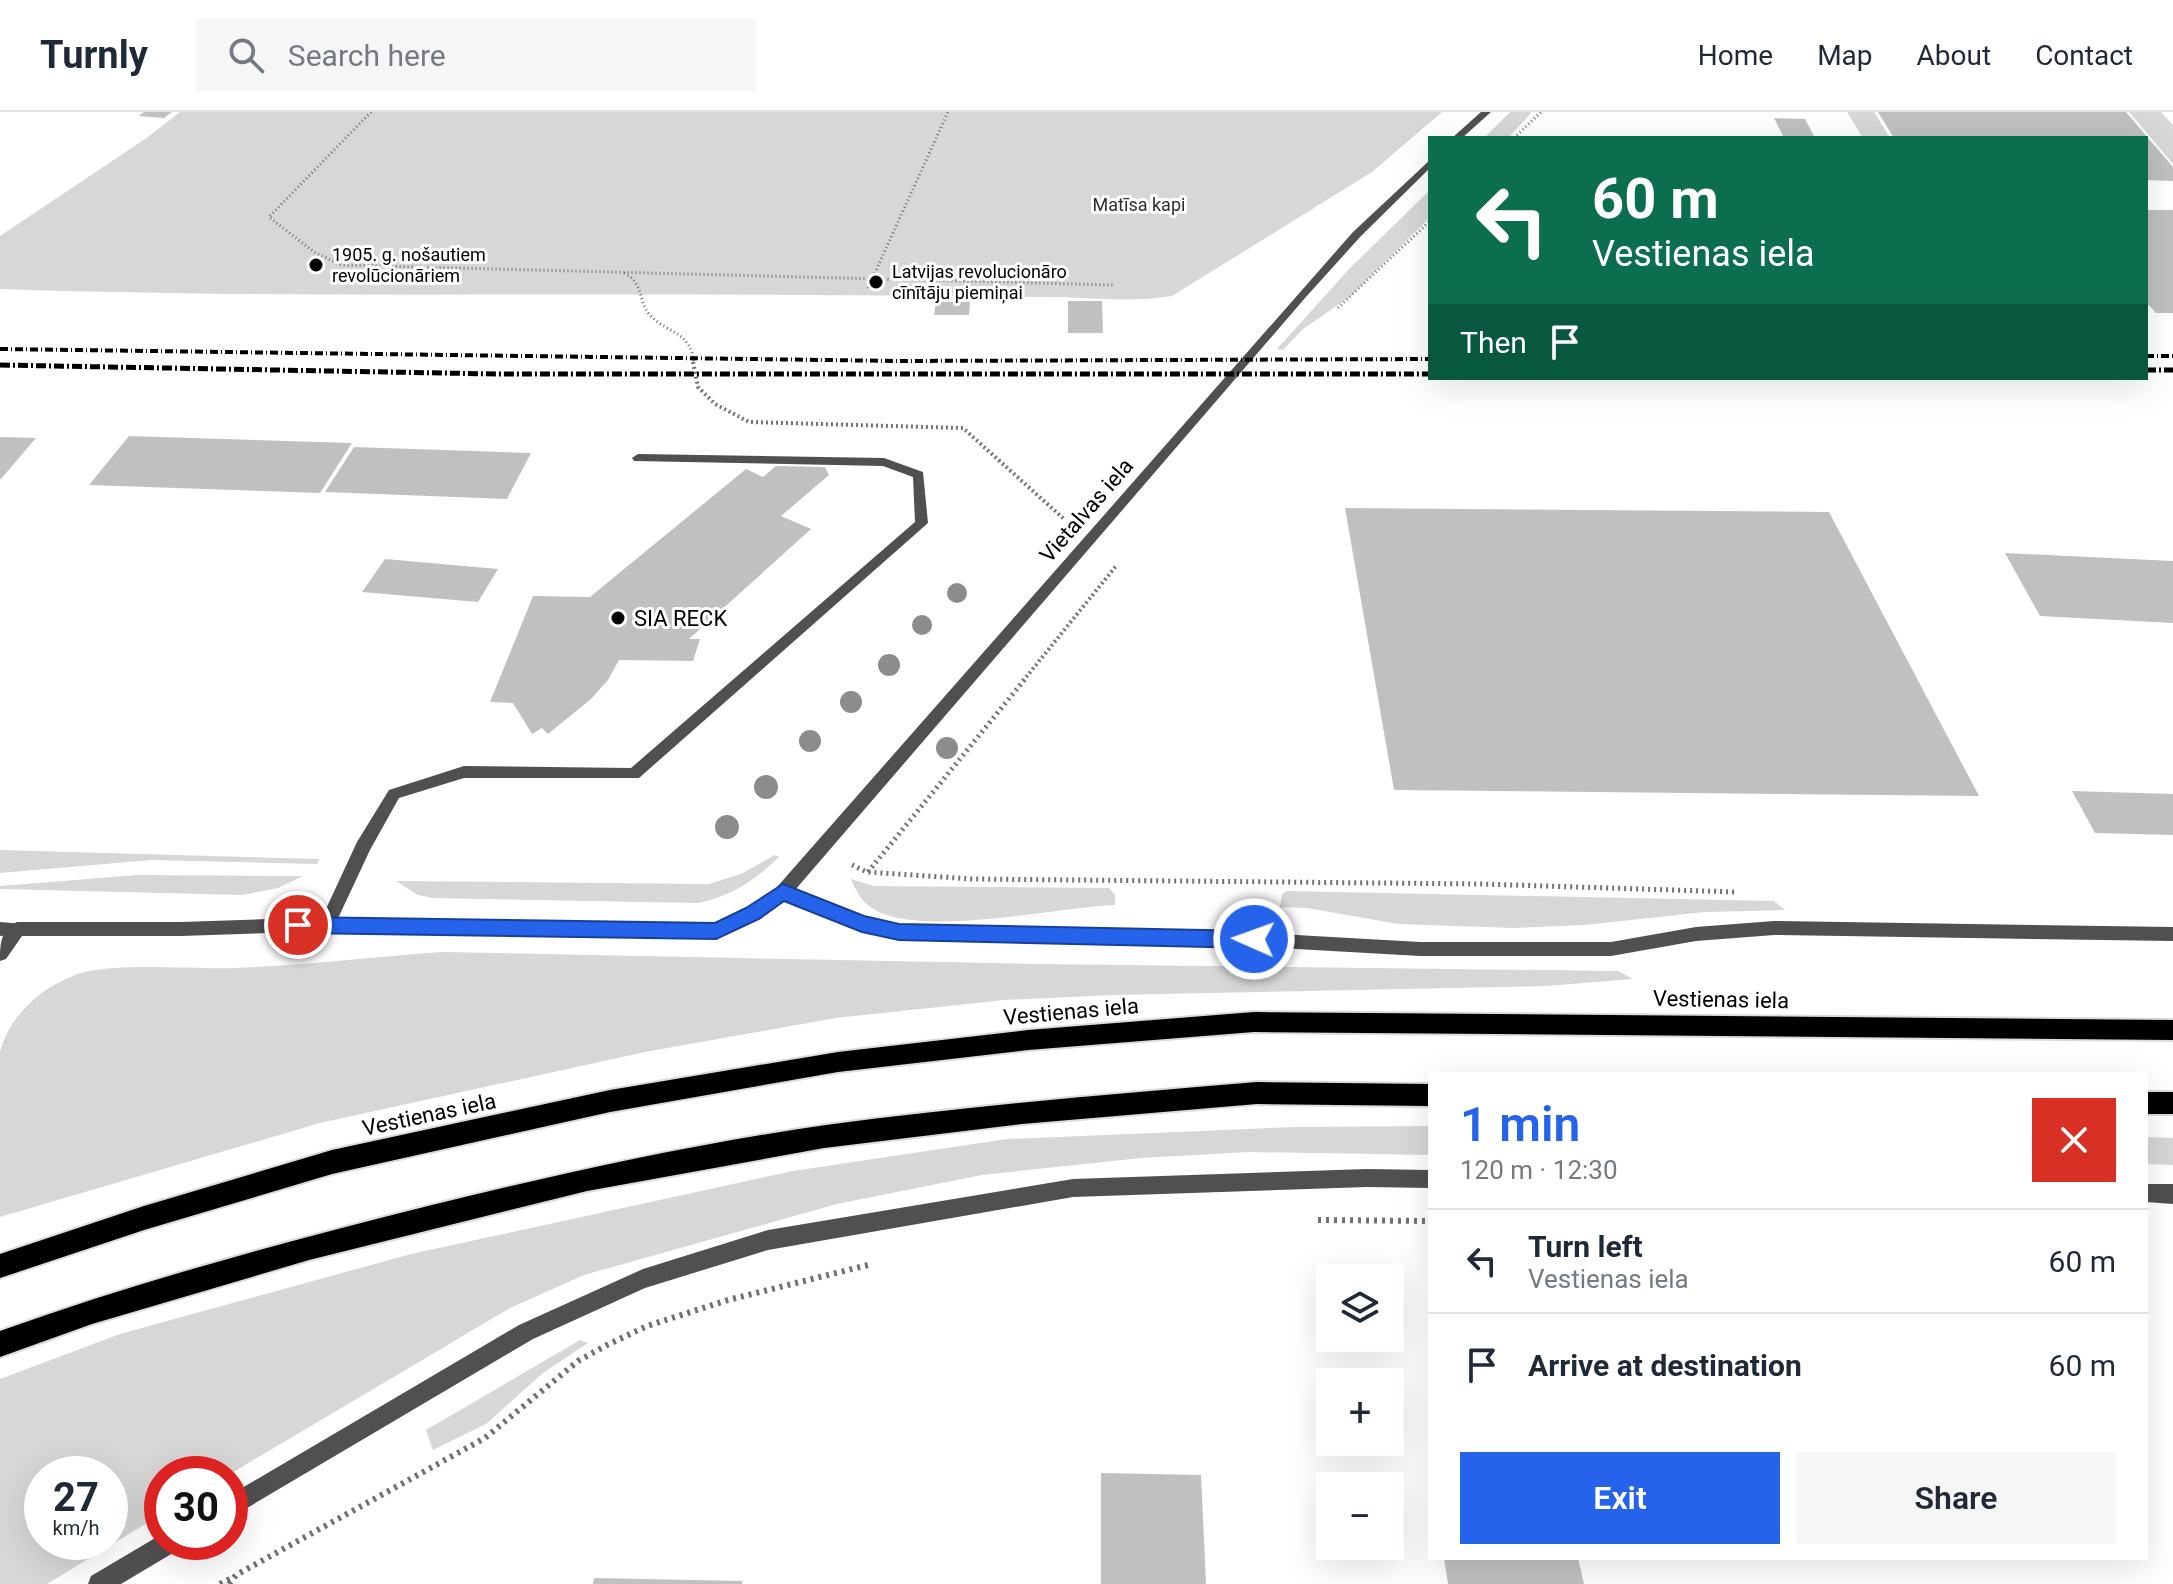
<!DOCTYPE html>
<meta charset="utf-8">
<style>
body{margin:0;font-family:Roboto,sans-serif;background:#f6f6f7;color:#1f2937;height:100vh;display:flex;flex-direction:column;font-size:30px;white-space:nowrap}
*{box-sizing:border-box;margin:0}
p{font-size:26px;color:#747a83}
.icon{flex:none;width:44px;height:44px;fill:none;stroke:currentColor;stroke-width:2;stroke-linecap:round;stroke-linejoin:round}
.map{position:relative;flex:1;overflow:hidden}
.drawer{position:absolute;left:1428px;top:960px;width:720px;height:488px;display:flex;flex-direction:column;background:#fff;border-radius:0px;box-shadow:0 8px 32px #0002}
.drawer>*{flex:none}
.hud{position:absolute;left:1428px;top:24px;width:720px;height:244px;border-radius:0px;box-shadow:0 8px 32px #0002;background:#0b6e4f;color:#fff;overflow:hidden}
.tools{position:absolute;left:1316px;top:1152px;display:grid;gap:16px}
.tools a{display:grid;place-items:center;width:88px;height:88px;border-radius:0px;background:#fff;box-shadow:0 8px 32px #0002;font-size:40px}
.speed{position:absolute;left:24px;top:1344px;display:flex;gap:16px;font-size:40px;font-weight:700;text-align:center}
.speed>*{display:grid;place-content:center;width:104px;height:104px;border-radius:50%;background:#fff;box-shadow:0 8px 32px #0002;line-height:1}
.speed small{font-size:20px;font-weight:400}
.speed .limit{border:12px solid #d22;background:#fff;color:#111}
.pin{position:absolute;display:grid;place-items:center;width:68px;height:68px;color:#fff;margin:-34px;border:4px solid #fff;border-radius:50%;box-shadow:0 2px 8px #0007}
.me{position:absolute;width:88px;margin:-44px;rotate:272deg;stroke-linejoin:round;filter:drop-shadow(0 0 6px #0008)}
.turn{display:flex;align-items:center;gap:28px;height:168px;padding:0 32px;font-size:36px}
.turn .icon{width:104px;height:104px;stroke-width:2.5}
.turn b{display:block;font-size:56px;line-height:68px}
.then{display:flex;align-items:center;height:76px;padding:0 32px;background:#0003;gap:16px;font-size:30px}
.round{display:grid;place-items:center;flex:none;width:84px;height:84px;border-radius:0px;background:#f6f6f7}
.headline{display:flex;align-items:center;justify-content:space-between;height:136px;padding:0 32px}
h1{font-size:48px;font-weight:600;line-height:60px;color:#2563eb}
.action{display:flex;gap:16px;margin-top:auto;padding:16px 32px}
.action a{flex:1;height:92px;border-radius:0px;background:#2563eb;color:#fff;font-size:32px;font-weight:600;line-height:92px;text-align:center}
.action a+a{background:#f6f6f7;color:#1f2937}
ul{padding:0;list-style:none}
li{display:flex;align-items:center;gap:24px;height:104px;padding:0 32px;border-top:2px solid #e0e1e3}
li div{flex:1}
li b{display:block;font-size:30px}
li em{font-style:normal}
header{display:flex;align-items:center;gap:48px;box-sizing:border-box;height:112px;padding:0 40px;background:#fff;border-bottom:2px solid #e0e1e3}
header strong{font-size:38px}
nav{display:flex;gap:44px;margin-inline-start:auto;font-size:28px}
.search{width:560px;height:72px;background:#f6f6f7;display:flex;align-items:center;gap:20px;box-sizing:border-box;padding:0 28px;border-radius:0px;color:#747a83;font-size:30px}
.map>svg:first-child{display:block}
.green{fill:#d7d7d7;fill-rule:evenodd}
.building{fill:#c0c0c0}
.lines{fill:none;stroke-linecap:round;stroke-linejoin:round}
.primary-casing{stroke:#dbdbdb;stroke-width:4}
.path-far3{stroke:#727272;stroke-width:3;stroke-dasharray:1 3;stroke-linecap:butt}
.path-far2{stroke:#727272;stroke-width:4;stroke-dasharray:2 3;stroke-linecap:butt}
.path-far1{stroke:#727272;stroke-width:5;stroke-dasharray:2 4;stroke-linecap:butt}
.path{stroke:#727272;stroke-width:6;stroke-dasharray:3 5;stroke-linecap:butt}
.service{fill:#505050;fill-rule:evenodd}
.minor{fill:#505050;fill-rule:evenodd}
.tertiary{fill:#505050;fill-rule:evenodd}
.primary{fill:#000;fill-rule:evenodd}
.rail-far1{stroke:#000;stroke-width:4;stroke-dasharray:8 3 1 3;stroke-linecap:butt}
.rail{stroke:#000;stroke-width:5;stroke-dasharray:10 3 2 3;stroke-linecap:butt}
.tree{fill:#8c8c8c}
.route{fill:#2563eb;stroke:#184099;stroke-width:2}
.poi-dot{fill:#000;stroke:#fff;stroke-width:3}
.labels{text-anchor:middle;stroke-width:6;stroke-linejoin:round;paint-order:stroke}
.far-park-label{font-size:18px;fill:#2e2e2e;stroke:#fff}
.far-poi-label{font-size:18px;fill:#000;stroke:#fff;text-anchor:start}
.street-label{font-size:22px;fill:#000;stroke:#fff}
.poi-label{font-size:22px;fill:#000;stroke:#fff;text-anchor:start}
</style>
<header>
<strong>Turnly</strong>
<div class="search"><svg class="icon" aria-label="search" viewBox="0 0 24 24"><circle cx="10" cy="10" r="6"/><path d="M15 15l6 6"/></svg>Search here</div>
<nav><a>Home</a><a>Map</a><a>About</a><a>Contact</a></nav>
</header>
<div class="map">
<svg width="2173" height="1472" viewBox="0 0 2173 1472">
<rect width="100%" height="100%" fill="#fff"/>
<g class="green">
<path d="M180,0H1442L1372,60L1172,184C1131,191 1089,185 1046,185C962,184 877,183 792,183C528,181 264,186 0,177V124L148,25Z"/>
<path d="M1510,0H1532L1508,26H1484Z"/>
<path d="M1847,0H1874L1890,26H1863Z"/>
<path d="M2129,0H2161L2173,13V52Z"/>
<path d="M1430,78V105L1351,184L1303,217L1283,238L1277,237L1349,157Z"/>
<path d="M0,738L320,747L317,752L151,748L0,761Z"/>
<path d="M775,743L779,745C754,769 732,784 698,791L433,786L418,783L396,769L709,772L741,762Z"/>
<path d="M138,763L303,764L278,776L243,783L0,777V774Z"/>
<path d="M851,767L874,774L1109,776L1115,783V793C1058,795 917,827 872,796C861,789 856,779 851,767Z"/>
<path d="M1287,779L1774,789L1785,798L1705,800L1585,813L1514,816L1398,812L1307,796L1280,795L1282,782Z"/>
<path d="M442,840L1038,852L1618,859L1633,867L1547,874L1114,883L1004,888L836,906L645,940L320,1011L0,1105V940C9,905 39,877 73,864C108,849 193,858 236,856C305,853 374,845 442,840Z"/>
<path d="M1430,1014V1043L1249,1040L1141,1046L982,1063L837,1092L584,1163L510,1196L230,1362H162V1402L47,1472H0V1267L120,1222L411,1142L793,1059L1007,1027L1295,1015ZM42,1362H110V1430H42Z"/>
<path d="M2146,1025L2173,1026V1053L2146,1052Z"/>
<path d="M580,1228L588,1231L543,1261L486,1312L433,1338L426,1318Z"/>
</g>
<g class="building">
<path d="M144,0H172L164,6L139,4Z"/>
<path d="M1878,0H2126L2173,55V69L2146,68V26H1894Z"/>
<path d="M1774,6L1805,7L1815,26H1784Z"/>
<path d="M2146,98H2173V201H2156L2146,190Z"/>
<path d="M1068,189H1102L1103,221H1068Z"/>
<path d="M936,190H970L969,203H934Z"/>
<path d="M129,324L352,331L320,381L89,373Z"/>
<path d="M0,325L36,326L0,368Z"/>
<path d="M354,335L531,341L507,387L325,380Z"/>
<path d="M776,354L825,355L829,363L781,404L811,417L689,527H700L693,549L619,548L608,568L591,587L548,622L542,616L532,622L513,591L490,590L533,484L590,485L746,357L763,365Z"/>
<path d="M1345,396L1829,400L1979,684L1394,678Z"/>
<path d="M2005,441L2173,449V511L2040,504Z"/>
<path d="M385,447L498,457L478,490L362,480Z"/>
<path d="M2072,679L2173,682V723L2095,721Z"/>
<path d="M1101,1361L1201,1363L1206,1472H1101Z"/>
<path d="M1444,1446H1578L1584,1472H1448Z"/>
<path d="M594,1466L742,1469V1472H593Z"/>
</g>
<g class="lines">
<g class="primary-casing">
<g id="primary">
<path d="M1254,900L2173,908V928L1254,920L1028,938L838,960L610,1000L332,1062L144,1118L0,1166V1142L144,1094L332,1038L610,978L838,940L1028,918Z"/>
<path d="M1257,970L1430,972V994L1257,992L1022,1012L824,1036L587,1079L309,1148L92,1212L0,1245V1219C140,1169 283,1130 428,1094C559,1062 692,1032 826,1013C969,994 1113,982 1257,970Z"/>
<rect x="2146" y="980" width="27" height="22"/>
</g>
</g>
<g class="path-far3">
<path d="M371,0L269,105L314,140L341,153L1113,173"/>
<path d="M1514,26L1541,0"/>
<path d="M624,161C645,172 637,188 650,203C667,222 692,219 694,252"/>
<path d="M868,176L948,0"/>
<path d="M1338,196L1430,109"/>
</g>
<g class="path-far2">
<path d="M693,250L698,275L715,292L749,310L963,316L1064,407"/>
<path d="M1023,569L1116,454"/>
</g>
<g class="path-far1">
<path d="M852,753L867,760L973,767L1482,772L1736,780"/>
<path d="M868,760L1025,567"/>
</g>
<g class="path">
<path d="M1318,1108L1430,1109"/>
<path d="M220,1472L232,1466"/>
<path d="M229,1472L236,1463L485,1326L578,1249L607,1233L647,1214L728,1188L872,1152"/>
</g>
<path class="service" d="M638,342L884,346L923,360L928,411L639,666H464L399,686L370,738L333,817L327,819L321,817L319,812L357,730L389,678L464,654L631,656L915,410L913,365L883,354L634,349L632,346Z"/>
<g class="minor">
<path d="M783,773L864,805L899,813L1227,819L1420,830H1611L1696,815L1774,809L2173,815V829L1774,823L1696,829L1611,844H1420L1227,833L899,827L862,819L777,785L775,780L777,775Z"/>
<path d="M0,810L23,812L25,817L23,822L0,824Z"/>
<path d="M1367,1057L1430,1058V1076L1367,1075L1073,1085L768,1138L645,1176L533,1227L230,1406V1383L519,1213L643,1157L768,1118L1073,1067Z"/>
<path d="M2146,1072H2173V1092L2146,1090Z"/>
<path d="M162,1422V1430H181L178,1438L121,1472H88L91,1464Z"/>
</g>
<g class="tertiary">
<path d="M1481,0H1491L1462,26H1452Z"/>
<path d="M1430,48V56L1361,124L1305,186L789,785L759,807L716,826L327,819L181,824H22L6,847L0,849C0,834 0,817 17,810H181L327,805L715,812L747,797L777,775L1353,120Z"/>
</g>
<use href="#primary" class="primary"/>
<g class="rail-far1">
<path d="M0,237L899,249L1430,247"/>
<path d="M2146,244H2173"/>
</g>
<g class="rail">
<path d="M0,253L496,262H1430"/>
<path d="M2146,258H2173"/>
</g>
</g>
<g class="tree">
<circle cx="957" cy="481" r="10"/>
<circle cx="922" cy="513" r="10"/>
<circle cx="889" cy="553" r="11"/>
<circle cx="851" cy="590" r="11"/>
<circle cx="810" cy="629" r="11"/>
<circle cx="947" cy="636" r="11"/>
<circle cx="766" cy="675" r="12"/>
<circle cx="727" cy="715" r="12"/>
</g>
<path class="route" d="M783,772L864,804L899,812L1254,819L1260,822L1263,827L1260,833L1254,836L899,828L862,820L784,789L759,807L716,827L298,821L291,819L288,813L291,807L298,805L715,811L746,796Z"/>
<g class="poi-dot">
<circle cx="316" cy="153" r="8"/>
<circle cx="876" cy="170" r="8"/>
<circle cx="618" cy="506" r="8"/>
</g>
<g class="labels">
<g class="far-park-label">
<text x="1139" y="99">Matīsa kapi</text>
</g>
<g class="far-poi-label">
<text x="332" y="149">1905. g. nošautiem<tspan x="332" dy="21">revolūcionāriem</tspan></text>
<text x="892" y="166">Latvijas revolucionāro<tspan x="892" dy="21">cīnītāju piemiņai</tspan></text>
</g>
<g class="street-label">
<text transform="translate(1086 398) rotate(-49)" y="8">Vietalvas iela</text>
<text transform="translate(1721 887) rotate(1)" y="8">Vestienas iela</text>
<text transform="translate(1071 899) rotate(-5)" y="8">Vestienas iela</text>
<text transform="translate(429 1002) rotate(-12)" y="8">Vestienas iela</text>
</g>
<g class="poi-label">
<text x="634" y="514">SIA RECK</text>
</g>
</g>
</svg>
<div class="tools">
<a><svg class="icon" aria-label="layers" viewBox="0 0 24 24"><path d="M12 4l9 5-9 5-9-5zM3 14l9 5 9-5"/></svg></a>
<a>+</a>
<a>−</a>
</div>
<div class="speed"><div>27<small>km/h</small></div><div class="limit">30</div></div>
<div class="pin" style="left:298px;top:813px;background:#d93025"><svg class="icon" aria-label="arrive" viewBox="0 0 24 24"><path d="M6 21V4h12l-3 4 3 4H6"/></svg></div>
<svg class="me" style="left:1254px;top:827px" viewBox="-20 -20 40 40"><circle r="17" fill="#2563eb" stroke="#fff" stroke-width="3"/><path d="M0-11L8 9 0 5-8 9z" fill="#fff"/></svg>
<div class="hud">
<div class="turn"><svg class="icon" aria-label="left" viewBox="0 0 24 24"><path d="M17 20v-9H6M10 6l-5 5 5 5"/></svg><div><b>60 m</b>Vestienas iela</div></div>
<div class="then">Then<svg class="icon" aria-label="arrive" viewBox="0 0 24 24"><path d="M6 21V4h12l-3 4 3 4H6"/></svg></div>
</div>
<section class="drawer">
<div class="headline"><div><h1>1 min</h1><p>120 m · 12:30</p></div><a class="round" style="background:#d93025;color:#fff"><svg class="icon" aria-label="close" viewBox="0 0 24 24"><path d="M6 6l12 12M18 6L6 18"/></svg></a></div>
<ul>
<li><svg class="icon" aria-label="left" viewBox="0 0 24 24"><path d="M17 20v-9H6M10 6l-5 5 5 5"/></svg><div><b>Turn left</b><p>Vestienas iela</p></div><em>60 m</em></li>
<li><svg class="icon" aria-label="arrive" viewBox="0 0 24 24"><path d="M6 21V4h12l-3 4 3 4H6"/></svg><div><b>Arrive at destination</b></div><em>60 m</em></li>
</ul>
<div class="action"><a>Exit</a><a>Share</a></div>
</section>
</div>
